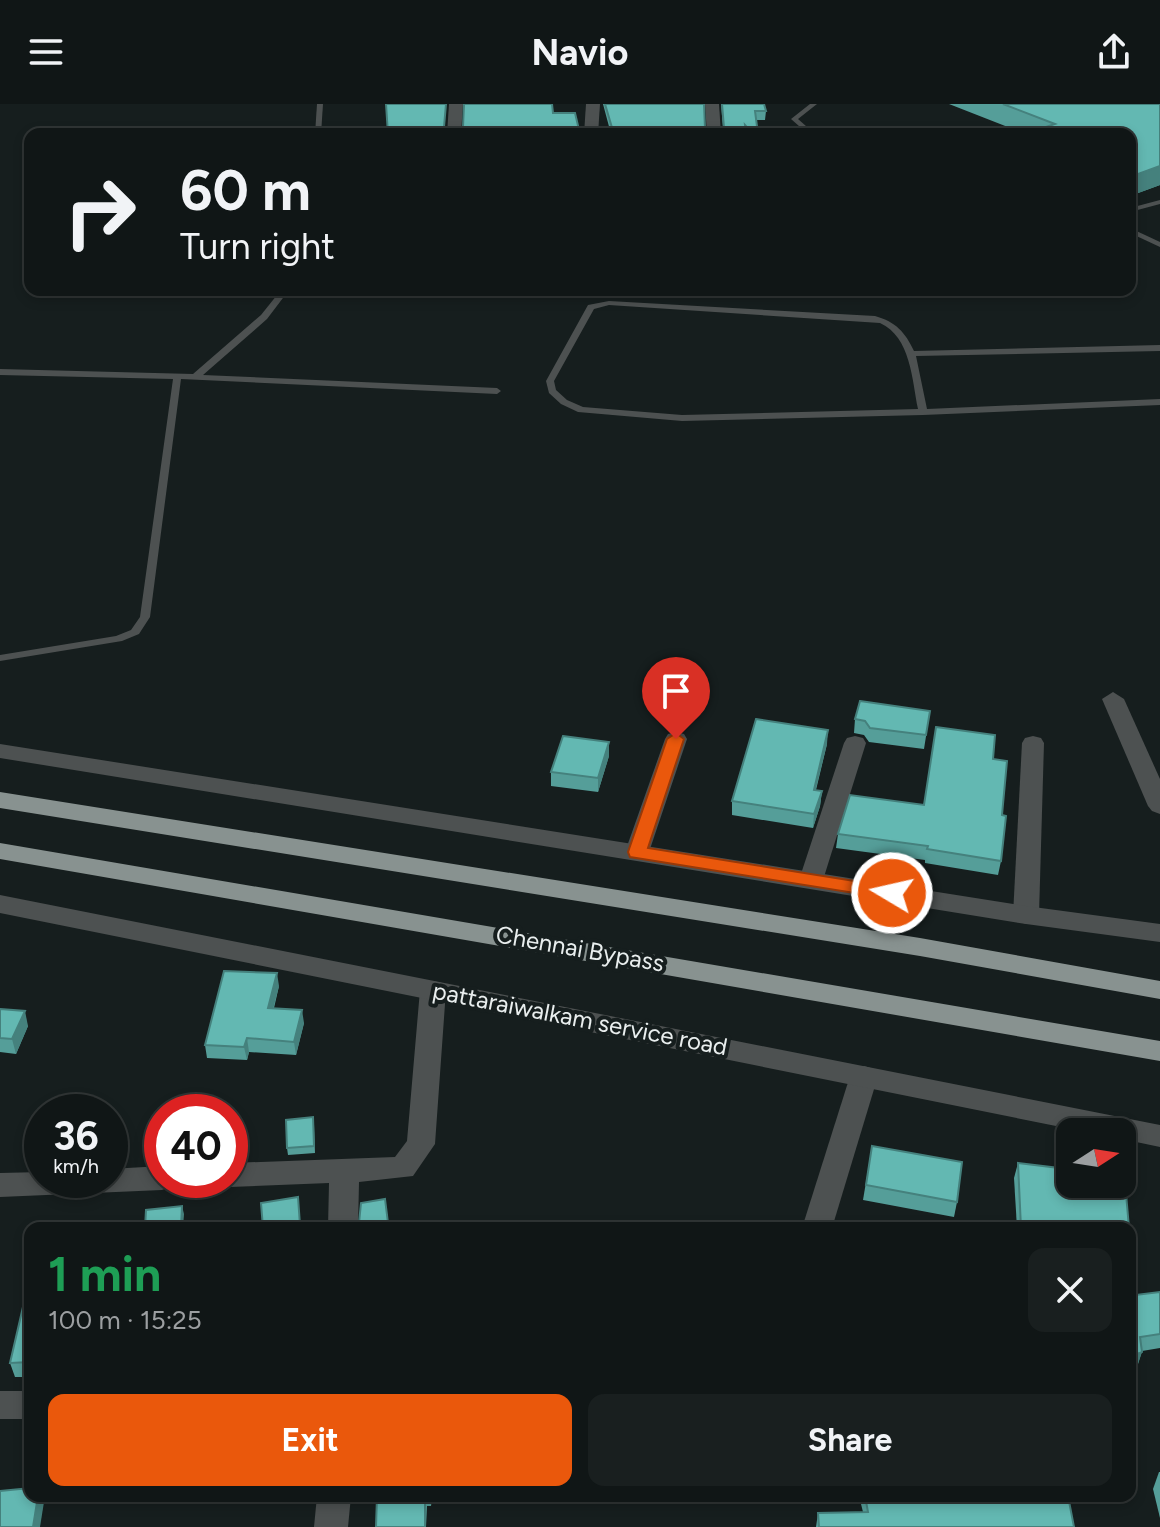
<!DOCTYPE html>
<meta charset="utf-8">
<style>
body{margin:0;font-family:Figtree,sans-serif;background:#191f1f;color:#f1f3f6;height:100vh;display:flex;flex-direction:column;font-size:30px;white-space:nowrap}
*{box-sizing:border-box;margin:0}
p{font-size:26px;color:#9c9fa1}
.icon{flex:none;width:44px;height:44px;fill:none;stroke:currentColor;stroke-width:2;stroke-linecap:round;stroke-linejoin:round}
.map{position:relative;flex:1;overflow:hidden}
.panel{position:absolute;left:24px;top:1118px;width:1112px;height:280px;display:flex;flex-direction:column;background:#101616;border-radius:16px;box-shadow:0 4px 12px #0003,0 0 0 2px #303535}
.panel>*{flex:none}
.banner{position:absolute;left:24px;top:24px;width:1112px;height:168px;border-radius:16px;box-shadow:0 4px 12px #0003,0 0 0 2px #303535;background:#101616;color:#f1f3f6;overflow:hidden}
.needle{width:52px;rotate:78deg}
.controls{position:absolute;left:1056px;top:1014px;display:grid;gap:16px}
.controls a{display:grid;place-items:center;width:80px;height:80px;border-radius:16px;background:#101616;box-shadow:0 4px 12px #0003,0 0 0 2px #303535;font-size:40px}
.speed{position:absolute;left:24px;top:990px;display:flex;gap:16px;font-size:40px;font-weight:700;text-align:center}
.speed>*{display:grid;place-content:center;width:104px;height:104px;border-radius:50%;background:#101616;box-shadow:0 4px 12px #0003,0 0 0 2px #303535;line-height:1}
.speed small{font-size:20px;font-weight:400}
.speed .limit{border:12px solid #d22;background:#fff;color:#111}
.pin{position:absolute;display:grid;place-items:center;width:68px;height:68px;color:#fff;margin:-82px -34px;border-radius:50% 50% 50% 0;rotate:-45deg;box-shadow:0 0 8px #0007}
.pin .icon{rotate:45deg}
.me{position:absolute;width:88px;margin:-44px;rotate:279deg;stroke-linejoin:round;filter:drop-shadow(0 0 6px #0008)}
.turn{display:flex;align-items:center;gap:28px;height:168px;padding:0 24px;font-size:36px}
.turn .icon{width:104px;height:104px;stroke-width:2.5}
.turn b{display:block;font-size:56px;line-height:68px}
.round{display:grid;place-items:center;flex:none;width:84px;height:84px;border-radius:16px;background:#191f1f}
.overview{display:flex;align-items:center;justify-content:space-between;height:136px;padding:0 24px}
h1{font-size:48px;font-weight:700;line-height:60px;color:#1e9e55}
.cta{display:flex;gap:16px;margin-top:auto;padding:16px 24px}
.cta a{flex:1;height:92px;border-radius:16px;background:#ea580c;color:#fff;font-size:32px;font-weight:700;line-height:92px;text-align:center}
.cta a+a{background:#191f1f;color:#f1f3f6}
header{display:flex;justify-content:space-between;align-items:center;height:104px;padding:0 24px;background:#101616;font-size:36px;font-weight:700}
.map>svg:first-child{display:block}
.lines{fill:none;stroke-linecap:round;stroke-linejoin:round}
.service{fill:#4d5151;fill-rule:evenodd}
.minor{fill:#4d5151;fill-rule:evenodd}
.tertiary{fill:#4d5151;fill-rule:evenodd}
.trunk{fill:#889290;fill-rule:evenodd}
.wall{fill:#559e99}
.shaded-wall{fill:#45817d}
.building{fill:#63b8b2;stroke:#45817d;stroke-width:2}
.route{fill:#ea580c;stroke:#983908;stroke-width:2}
.labels{text-anchor:middle;stroke-width:8;stroke-linejoin:round;paint-order:stroke}
.street-label{font-size:24px;fill:#e9eeee;stroke:#161e1e}
</style>
<header><svg class="icon" aria-label="menu" viewBox="0 0 24 24"><path d="M4 6h16M4 12h16M4 18h16"/></svg>Navio<svg class="icon" aria-label="share" viewBox="0 0 24 24"><path d="M12 15V3M7 8l5-5 5 5M5 13v7h14v-7"/></svg></header>
<div class="map">
<svg width="1160" height="1423" viewBox="0 0 1160 1423">
<rect width="100%" height="100%" fill="#161e1e"/>
<g class="lines">
<g class="service">
<path d="M317,0H323L321,30H315Z"/>
<path d="M810,0H817L798,15L815,30H808L791,15Z"/>
<path d="M1160,96V100L1130,108V104Z"/>
<path d="M1130,124L1160,138V143L1130,129Z"/>
<path d="M281,186H289L267,215L203,271L497,284L501,287L497,290L181,275L150,513L139,530L122,537L0,557V551L116,532L131,526L140,513L173,275L0,271V265L193,270L261,211Z"/>
<path d="M609,197L875,212C896,218 905,228 914,247L1160,241V247L916,252L927,305L1160,295V301L923,311L682,317L578,308L561,300L549,289L546,277L588,201ZM609,201L880,219C911,233 912,276 918,305L682,311L583,303L567,296L556,286L554,277L594,205Z"/>
</g>
<g class="minor">
<path d="M449,0H463L461,30H447Z"/>
<path d="M586,0H600L598,30H584Z"/>
<path d="M705,0H719L721,30H707Z"/>
<path d="M1113,588L1124,595L1160,675V710L1152,707L1148,702L1102,595Z"/>
<path d="M676,628L684,630L687,635L649,748L646,754H628L625,748L665,635L668,630Z"/>
<path d="M855,632L863,634L866,639L823,776L820,782L811,784L802,782L799,776L844,639L847,634Z"/>
<path d="M1033,632L1041,634L1044,639L1039,811L1035,817L1026,820L1017,817L1013,811L1022,639L1025,634Z"/>
<path d="M433,877L442,879L446,886L435,1040L413,1072L359,1078L358,1124H328L329,1079L230,1083L220,1079L218,1076H230V1059L395,1053L407,1037L420,886L424,879Z"/>
<path d="M864,962L874,965L878,972L832,1124H802L850,972L854,965Z"/>
<path d="M162,1062V1076H176L172,1082L162,1086L0,1093V1069L42,1068V1076H110V1065Z"/>
<rect x="0" y="1287" width="30" height="28"/>
<path d="M317,1392H351L348,1423H314Z"/>
</g>
<g class="tertiary">
<path d="M0,640L1026,802L1160,820V838L1026,820L0,654Z"/>
<path d="M0,791L1160,1021V1043L1122,1035V1028H1086L0,809Z"/>
</g>
<g class="trunk">
<path d="M0,688L920,834L1160,877V895L920,852L0,704Z"/>
<path d="M0,739L1160,937V957L0,755Z"/>
</g>
</g>
<g class="wall">
<path d="M603,0H704L705,24H723L721,0H764L766,7L765,16H756L758,30H611Z"/>
<path d="M949,0H1160V81L1130,92V30H1026Z"/>
<path d="M930,607L924,645L869,638L864,631L854,629L855,615Z"/>
<path d="M827,640L816,686L822,687L820,702L813,724L732,711V697Z"/>
<path d="M609,652L598,688L551,682V668Z"/>
<path d="M993,655L1002,711L1001,757L998,771L925,759V756L836,744L838,730L924,701Z"/>
<path d="M279,882L274,904L304,919L296,951L249,948L247,956L207,954L205,941Z"/>
<path d="M0,905L28,922L16,950L0,948Z"/>
<path d="M314,1021L315,1049L288,1051L287,1044Z"/>
<path d="M872,1042L957,1098L954,1113L863,1096Z"/>
<path d="M1018,1059L1068,1072L1129,1124H1017L1014,1074Z"/>
<path d="M385,1095L388,1124H349L359,1119Z"/>
<path d="M1130,1132L1136,1191L1160,1188V1244L1142,1247L1137,1263L1133,1264L1130,1257Z"/>
<path d="M30,1177V1273H15L10,1259Z"/>
<path d="M1159,1368H1160V1414L1153,1385Z"/>
<path d="M377,1392H491L490,1398L432,1395L431,1402H427L426,1423H376Z"/>
<path d="M859,1392H951V1394L1074,1423H816L818,1409L863,1408Z"/>
</g>
<g class="shaded-wall">
<path d="M1160,62V81L1130,92V73Z"/>
<path d="M828,626L827,640L812,700L814,686Z"/>
<path d="M609,638V652L598,688V674Z"/>
<path d="M822,687L820,702L813,724L814,710Z"/>
<path d="M277,869L279,882L270,917L268,904Z"/>
<path d="M302,906L304,919L296,951L294,938Z"/>
<path d="M25,907L28,922L16,950L12,935Z"/>
<path d="M247,934L249,948L247,956L244,943Z"/>
<path d="M182,1102L184,1110L183,1124H181Z"/>
<path d="M1142,1248L1137,1263L1133,1264L1138,1250Z"/>
<path d="M38,1392H42L44,1398L40,1423H33Z"/>
</g>
<g class="building">
<path d="M386,0H446L444,23H463L464,0H552L553,9H575L580,30H388Z"/>
<path d="M605,0H704L705,24H724L722,0H764L766,7H755L758,30H753L745,21L746,30H652L651,28L613,27Z"/>
<path d="M1003,0H1160V62L1130,73V30H1025L1055,20Z"/>
<path d="M860,597L930,607L926,631L870,624L865,617L855,615Z"/>
<path d="M756,615L828,626L814,686L822,687L814,710L732,697Z"/>
<path d="M936,623L995,631L993,655L1007,657L1002,711L1006,712L1001,757L927,745L928,742L838,730L850,691L924,701Z"/>
<path d="M563,632L609,638L598,674L551,668Z"/>
<path d="M224,867L277,869L268,904L302,906L294,938L247,934L244,943L205,941Z"/>
<path d="M0,905L25,907L12,935L0,934Z"/>
<path d="M313,1013L314,1042L287,1044L286,1016Z"/>
<path d="M872,1042L962,1058L957,1098L866,1081Z"/>
<path d="M1018,1059L1067,1065L1068,1072L1070,1073V1080H1122V1078H1125L1129,1124H1021Z"/>
<path d="M298,1093L300,1121L280,1124H263L261,1099Z"/>
<path d="M385,1095L388,1119L357,1124H349L348,1120L359,1119L361,1099Z"/>
<path d="M182,1102L181,1124H145L146,1106Z"/>
<path d="M1130,1132L1136,1191L1160,1188V1230L1140,1233L1142,1248L1138,1250L1130,1233Z"/>
<path d="M29,1177L30,1258L10,1259Z"/>
<path d="M30,1384V1392H38L33,1423H0V1387Z"/>
<path d="M377,1392H425V1423H376Z"/>
<path d="M865,1392H951V1394L977,1392H1068L1074,1423H819L818,1409L868,1408Z"/>
</g>
<path class="route" d="M676,629L684,635L648,744L892,783L902,789L899,794L892,795L630,753L628,748L667,635Z"/>
<g class="labels">
<g class="street-label">
<text transform="translate(580 845) rotate(10)" y="8">Chennai Bypass</text>
<text transform="translate(580 915) rotate(11)" y="8">pattaraiwalkam service road</text>
</g>
</g>
</svg>
<div class="controls">
<a><svg class="needle" viewBox="-14 -14 28 28"><path d="M0-13l5 13h-10z" fill="#e53935"/><path d="M0 13l5-13h-10z" fill="#9c9fa1"/></svg></a>
</div>
<div class="speed"><div>36<small>km/h</small></div><div class="limit">40</div></div>
<div class="pin" style="left:676px;top:635px;background:#d93025"><svg class="icon" aria-label="arrive" viewBox="0 0 24 24"><path d="M6 21V4h12l-3 4 3 4H6"/></svg></div>
<svg class="me" style="left:892px;top:789px" viewBox="-20 -20 40 40"><circle r="17" fill="#ea580c" stroke="#fff" stroke-width="3"/><path d="M0-11L8 9 0 5-8 9z" fill="#fff"/></svg>
<div class="banner">
<div class="turn"><svg class="icon" aria-label="right" viewBox="0 0 24 24"><path d="M7 20v-9h11M14 6l5 5-5 5"/></svg><div><b>60 m</b>Turn right</div></div>
</div>
<section class="panel">
<div class="overview"><div><h1>1 min</h1><p>100 m · 15:25</p></div><a class="round"><svg class="icon" aria-label="close" viewBox="0 0 24 24"><path d="M6 6l12 12M18 6L6 18"/></svg></a></div>
<div class="cta"><a>Exit</a><a>Share</a></div>
</section>
</div>
